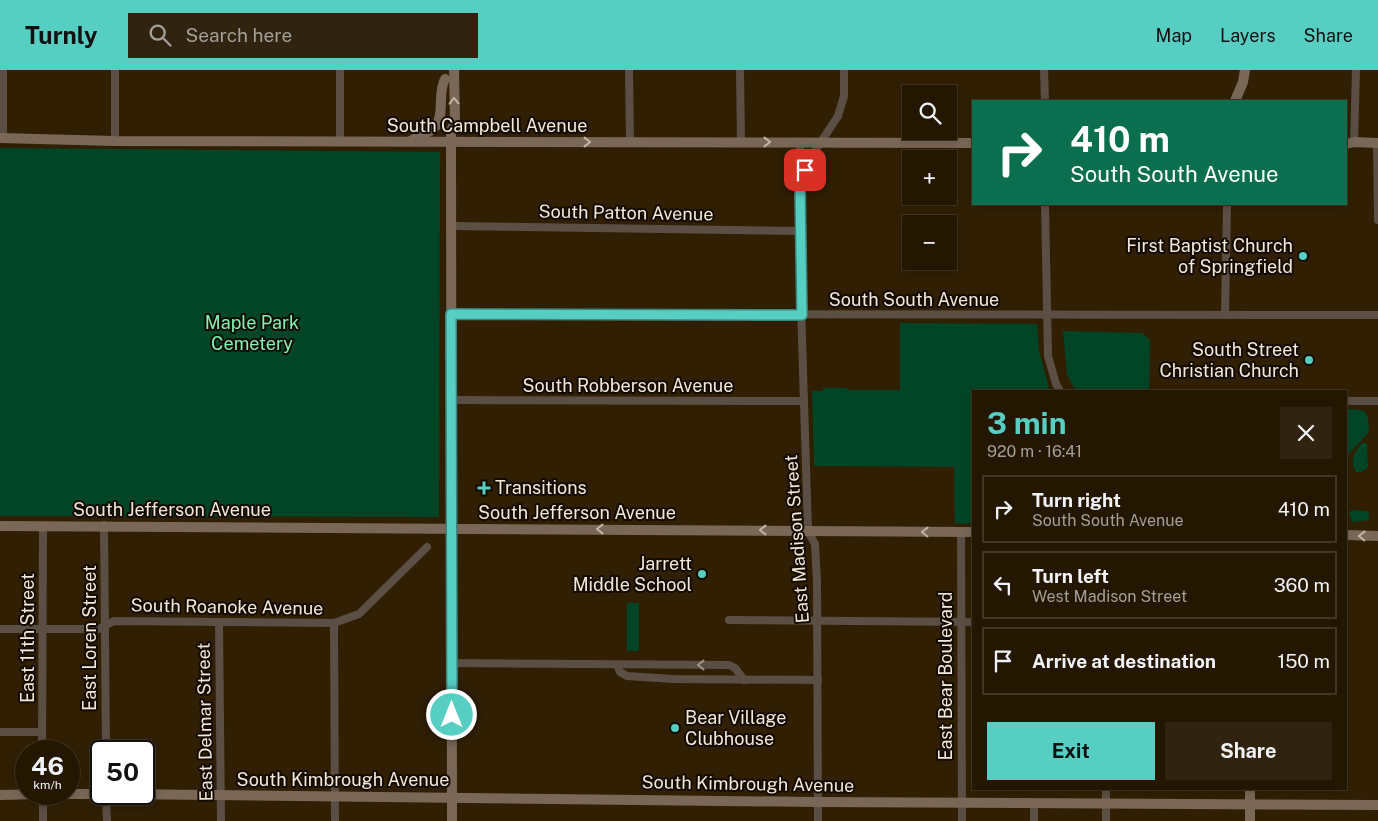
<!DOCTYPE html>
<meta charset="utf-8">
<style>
body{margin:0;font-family:"Public Sans",sans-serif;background:#302411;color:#f1f3f6;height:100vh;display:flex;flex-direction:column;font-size:19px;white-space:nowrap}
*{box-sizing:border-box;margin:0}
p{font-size:16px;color:#a39f99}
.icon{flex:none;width:28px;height:28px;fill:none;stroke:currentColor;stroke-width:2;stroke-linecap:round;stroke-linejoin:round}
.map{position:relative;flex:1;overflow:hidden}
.sheet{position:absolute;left:972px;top:320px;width:375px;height:400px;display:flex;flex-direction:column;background:#241702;border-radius:0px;box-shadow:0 2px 8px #0003,0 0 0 1px #413624}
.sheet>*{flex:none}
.banner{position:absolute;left:972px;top:30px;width:375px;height:105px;border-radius:0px;box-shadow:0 2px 8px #0003,0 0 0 1px #413624;background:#0b6e4f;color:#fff;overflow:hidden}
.tools{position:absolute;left:902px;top:15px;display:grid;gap:10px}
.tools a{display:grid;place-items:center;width:55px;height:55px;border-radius:0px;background:#241702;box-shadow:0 2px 8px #0003,0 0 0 1px #413624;font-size:25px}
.speed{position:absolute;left:15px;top:670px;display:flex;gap:10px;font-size:25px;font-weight:700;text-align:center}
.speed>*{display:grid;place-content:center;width:65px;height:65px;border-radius:50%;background:#241702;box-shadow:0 2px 8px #0003,0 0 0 1px #413624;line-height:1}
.speed small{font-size:12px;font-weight:400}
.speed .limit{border:2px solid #111;border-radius:8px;background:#fff;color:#111}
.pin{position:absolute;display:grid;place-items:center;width:42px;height:42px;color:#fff;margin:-21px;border-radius:10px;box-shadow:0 2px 8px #0006}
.me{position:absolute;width:55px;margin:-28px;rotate:0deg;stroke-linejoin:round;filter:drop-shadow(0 0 4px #0008)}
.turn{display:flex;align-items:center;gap:18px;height:105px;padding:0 15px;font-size:22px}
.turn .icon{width:65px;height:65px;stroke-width:2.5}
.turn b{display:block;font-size:35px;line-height:42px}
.round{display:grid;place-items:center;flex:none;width:52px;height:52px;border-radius:0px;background:#302411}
.headline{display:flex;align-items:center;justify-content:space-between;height:85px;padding:0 15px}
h1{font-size:30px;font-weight:700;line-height:38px;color:#57cec2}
.button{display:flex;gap:10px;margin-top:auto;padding:10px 15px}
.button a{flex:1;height:58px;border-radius:0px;background:#57cec2;color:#111;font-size:20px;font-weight:700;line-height:58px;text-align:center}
.button a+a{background:#302411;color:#f1f3f6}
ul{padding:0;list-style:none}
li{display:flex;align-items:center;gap:15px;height:68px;margin:0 10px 8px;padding:0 5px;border:2px solid #413624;border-radius:0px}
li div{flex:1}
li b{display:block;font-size:19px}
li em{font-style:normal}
header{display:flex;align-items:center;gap:30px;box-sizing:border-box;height:70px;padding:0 25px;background:#57cec2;color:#111}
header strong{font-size:24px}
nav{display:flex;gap:28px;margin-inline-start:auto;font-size:18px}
.search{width:350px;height:45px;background:#302411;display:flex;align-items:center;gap:12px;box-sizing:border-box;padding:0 18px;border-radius:0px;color:#a39f99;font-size:19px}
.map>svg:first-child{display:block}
.green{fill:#014526}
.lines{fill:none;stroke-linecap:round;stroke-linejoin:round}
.street{stroke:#5b4f45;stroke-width:8}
.secondary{stroke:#7a6758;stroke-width:10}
.oneway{stroke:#c3b4a5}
.oneway2{stroke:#a09487}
.route-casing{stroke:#39867e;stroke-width:12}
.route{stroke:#57cec2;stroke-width:9}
.poi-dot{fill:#57cec2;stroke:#120b02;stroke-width:2}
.labels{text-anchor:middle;stroke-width:4;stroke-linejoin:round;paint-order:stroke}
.street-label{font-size:18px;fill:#f4e8d8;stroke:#120b02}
.poi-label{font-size:18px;fill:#f4e8d8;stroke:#120b02;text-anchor:end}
.park-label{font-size:18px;fill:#83f0b0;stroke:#120b02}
</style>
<header>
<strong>Turnly</strong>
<div class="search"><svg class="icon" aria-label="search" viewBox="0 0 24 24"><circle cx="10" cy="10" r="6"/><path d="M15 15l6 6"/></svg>Search here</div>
<nav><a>Map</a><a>Layers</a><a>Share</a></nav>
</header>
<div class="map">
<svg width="1378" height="751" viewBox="0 0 1378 751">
<rect width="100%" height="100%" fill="#301f03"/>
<g class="green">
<path d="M0,78L440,82L439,447L0,446Z"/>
<path d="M900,253L1037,254L1039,281L1050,321H974V454L955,453L954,397L814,396L812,321H823V318H847V320H900Z"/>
<path d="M1063,261L1142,263L1150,270L1149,321H1076L1067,305Z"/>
<path d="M1346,339C1368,339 1368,341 1369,362L1346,387Z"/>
<path d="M1362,373H1367L1368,397L1362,402H1356C1349,390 1354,383 1362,373Z"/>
<path d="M1351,440L1367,441L1369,443V450L1352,452L1349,443Z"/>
<rect x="627" y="533" width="12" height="48"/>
</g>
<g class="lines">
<g class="street">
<path d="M115,0V71"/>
<path d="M340,0V72"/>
<path d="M629,0L630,72"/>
<path d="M740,0L741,72"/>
<path d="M1044,0L1045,31"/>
<path d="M3,68V0"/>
<path d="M800,72V109"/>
<path d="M1354,72L1356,0"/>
<path d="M1377,73L1378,150"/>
<path d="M1045,134L1048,286L1056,314L1060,321"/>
<path d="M451,156L800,161"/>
<path d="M451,244L1378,245"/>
<path d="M1225,245L1227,134"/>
<path d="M451,330L804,331"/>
<path d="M1346,331H1378"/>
<path d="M104,455L106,681"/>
<path d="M961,462L962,751"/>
<path d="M729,550L974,552"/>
<path d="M219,553L221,751"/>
<path d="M334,553L335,751"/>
<path d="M0,559H99L114,551L334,553L359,544L427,477"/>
<path d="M451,593L729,595L735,598L744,610"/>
<path d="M617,595L620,602L627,606L673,609L818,610"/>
<path d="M0,662H42"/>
<path d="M42,681L43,456"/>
<path d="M1106,719V751"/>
<path d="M43,724V751"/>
<path d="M106,724L107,751"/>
<path d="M1034,733V751"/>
<path d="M818,751L817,512L815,474L808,461L801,236L800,116L805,100L813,84L838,46L844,26V0"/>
</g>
<g class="secondary">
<path d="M1235,31L1243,12L1245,0"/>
<path d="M0,68L115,71L974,73"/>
<path d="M412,70C420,66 430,63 436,56C445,43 437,24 445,9"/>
<path d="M1346,74L1354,72L1378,73"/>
<path d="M0,456L974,462"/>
<path d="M1346,465L1378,466"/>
<path d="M1250,719V751"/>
<path d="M69,724H101"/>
<path d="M118,724L817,732L1378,735"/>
<path d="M0,725L38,724"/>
<path d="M452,751L451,71V61L455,51L454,0"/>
</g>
</g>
<defs><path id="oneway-chevron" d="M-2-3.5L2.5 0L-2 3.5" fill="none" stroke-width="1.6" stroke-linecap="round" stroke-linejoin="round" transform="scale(1.25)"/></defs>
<g class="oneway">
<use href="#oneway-chevron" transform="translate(454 31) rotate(-91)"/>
<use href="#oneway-chevron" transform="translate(587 72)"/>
<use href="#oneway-chevron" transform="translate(767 72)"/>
<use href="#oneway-chevron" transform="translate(600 459) rotate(-180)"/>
<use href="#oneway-chevron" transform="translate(763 460) rotate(-180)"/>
<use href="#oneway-chevron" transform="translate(925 462) rotate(-179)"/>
<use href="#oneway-chevron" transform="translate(1362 466) rotate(-179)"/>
</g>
<use class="oneway2" href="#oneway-chevron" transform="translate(701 595) rotate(180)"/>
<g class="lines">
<g class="route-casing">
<path id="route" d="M452,645L451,244L802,245L800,116L805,100"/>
</g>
<use href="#route" class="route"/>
</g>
<g class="poi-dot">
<circle cx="1303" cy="186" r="5"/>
<circle cx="1309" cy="290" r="5"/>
<path d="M481.5 410.5h5v5h5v5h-5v5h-5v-5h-5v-5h5z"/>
<circle cx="702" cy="504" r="5"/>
<circle cx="675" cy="658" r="5"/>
</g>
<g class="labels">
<g class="street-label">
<text x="487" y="62">South Campbell Avenue</text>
<text transform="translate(626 143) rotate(1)" y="6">South Patton Avenue</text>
<text x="914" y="236">South South Avenue</text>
<text x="628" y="322">South Robberson Avenue</text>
<text x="172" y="446">South Jefferson Avenue</text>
<text x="577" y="449">South Jefferson Avenue</text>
<text transform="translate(797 469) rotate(-94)" y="6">East Madison Street</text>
<text transform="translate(227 537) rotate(1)" y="6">South Roanoke Avenue</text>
<text transform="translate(28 568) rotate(-90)" y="6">East 11th Street</text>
<text transform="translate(90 568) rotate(-90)" y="6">East Loren Street</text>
<text transform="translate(946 606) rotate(-90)" y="6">East Bear Boulevard</text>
<text transform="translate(205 652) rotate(-91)" y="6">East Delmar Street</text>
<text x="343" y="716">South Kimbrough Avenue</text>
<text transform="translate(748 714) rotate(1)" y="6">South Kimbrough Avenue</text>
</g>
<g class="poi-label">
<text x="1293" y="182">First Baptist Church<tspan x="1293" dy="21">of Springfield</tspan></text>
<text x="1299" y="286">South Street<tspan x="1299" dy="21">Christian Church</tspan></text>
<text x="495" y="424" text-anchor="start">Transitions</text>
<text x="692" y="500">Jarrett<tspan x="692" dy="21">Middle School</tspan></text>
<text x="685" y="654" text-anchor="start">Bear Village<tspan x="685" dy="21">Clubhouse</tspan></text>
</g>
<g class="park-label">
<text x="252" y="259">Maple Park<tspan x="252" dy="21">Cemetery</tspan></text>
</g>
</g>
</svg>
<div class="tools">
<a><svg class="icon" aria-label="search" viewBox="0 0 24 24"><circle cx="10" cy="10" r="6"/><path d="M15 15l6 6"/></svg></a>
<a>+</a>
<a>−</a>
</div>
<div class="speed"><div>46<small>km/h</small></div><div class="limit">50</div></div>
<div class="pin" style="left:805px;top:100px;background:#d93025"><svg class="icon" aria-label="arrive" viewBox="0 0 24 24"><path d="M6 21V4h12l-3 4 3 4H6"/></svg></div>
<svg class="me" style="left:452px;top:645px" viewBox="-20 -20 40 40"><circle r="17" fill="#57cec2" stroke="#fff" stroke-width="3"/><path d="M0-11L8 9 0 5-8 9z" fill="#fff"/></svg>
<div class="banner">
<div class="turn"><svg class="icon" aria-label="right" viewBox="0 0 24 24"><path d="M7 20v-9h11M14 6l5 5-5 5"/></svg><div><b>410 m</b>South South Avenue</div></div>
</div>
<section class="sheet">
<div class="headline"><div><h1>3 min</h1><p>920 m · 16:41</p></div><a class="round"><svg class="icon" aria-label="close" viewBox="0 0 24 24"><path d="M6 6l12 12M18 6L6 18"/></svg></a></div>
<ul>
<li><svg class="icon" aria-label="right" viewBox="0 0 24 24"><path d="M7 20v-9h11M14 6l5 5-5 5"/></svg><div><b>Turn right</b><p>South South Avenue</p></div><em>410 m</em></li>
<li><svg class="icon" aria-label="left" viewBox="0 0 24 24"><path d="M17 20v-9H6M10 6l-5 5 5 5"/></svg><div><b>Turn left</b><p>West Madison Street</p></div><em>360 m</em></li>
<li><svg class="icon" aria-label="arrive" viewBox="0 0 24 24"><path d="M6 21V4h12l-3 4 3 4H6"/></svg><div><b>Arrive at destination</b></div><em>150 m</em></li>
</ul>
<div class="button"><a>Exit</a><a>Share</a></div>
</section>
</div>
